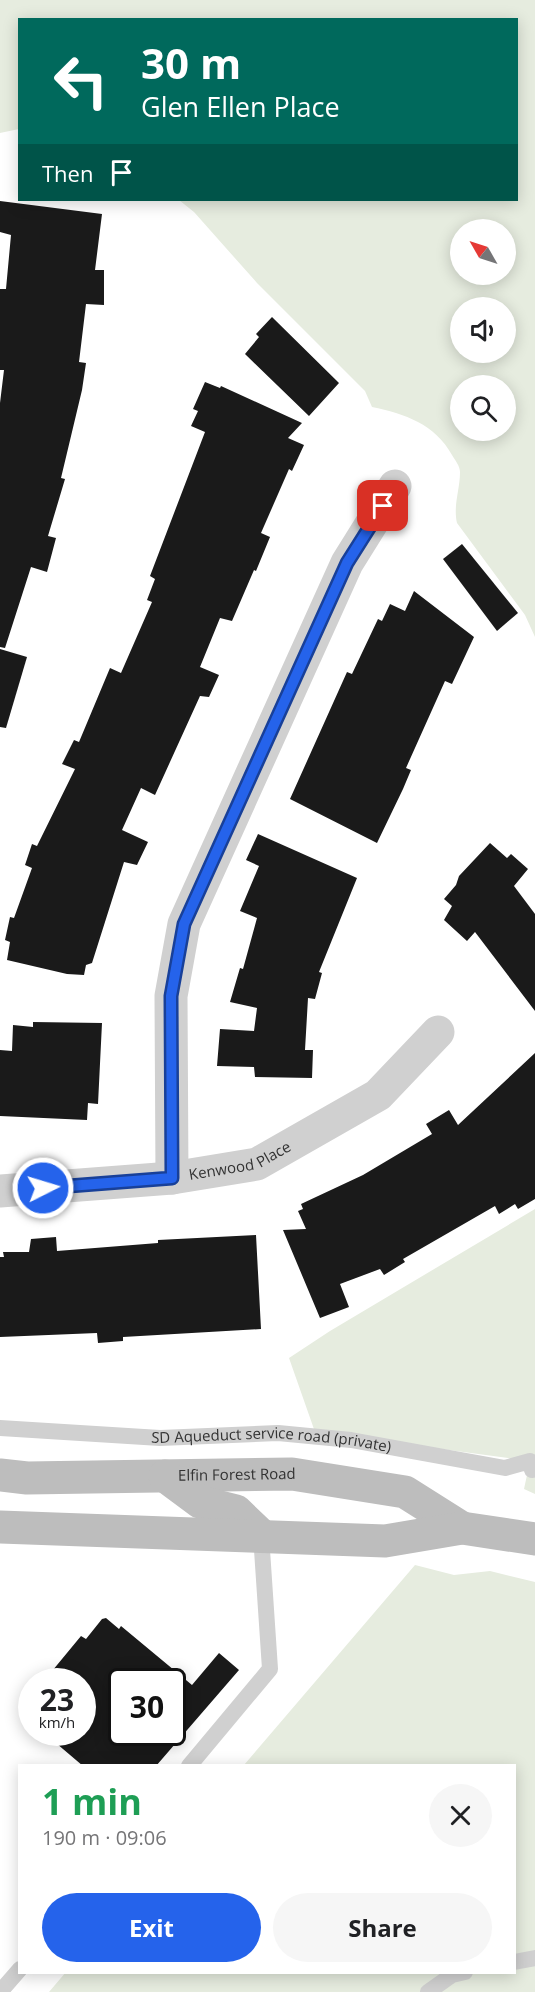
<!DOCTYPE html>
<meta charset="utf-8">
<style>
body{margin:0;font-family:"Open Sans",sans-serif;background:#f6f6f6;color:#202124;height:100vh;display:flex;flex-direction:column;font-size:22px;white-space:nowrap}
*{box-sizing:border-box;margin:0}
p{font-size:20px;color:#757577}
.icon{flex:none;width:33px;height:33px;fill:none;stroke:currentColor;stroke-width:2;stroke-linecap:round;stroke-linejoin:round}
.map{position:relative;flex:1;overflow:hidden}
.details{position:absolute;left:18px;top:1764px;width:498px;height:210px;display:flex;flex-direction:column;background:#fff;border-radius:0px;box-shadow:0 3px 15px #0003}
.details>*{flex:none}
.guide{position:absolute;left:18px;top:18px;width:500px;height:183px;border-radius:0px;box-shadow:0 3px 15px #0003;background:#00695c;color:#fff;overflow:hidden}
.needle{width:39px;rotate:309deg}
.tools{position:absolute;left:450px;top:219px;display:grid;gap:12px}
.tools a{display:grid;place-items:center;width:66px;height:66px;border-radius:50%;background:#fff;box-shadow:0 3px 15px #0003;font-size:30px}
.speed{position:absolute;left:18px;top:1668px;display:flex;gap:12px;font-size:30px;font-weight:700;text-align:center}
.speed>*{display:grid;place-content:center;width:78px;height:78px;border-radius:50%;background:#fff;box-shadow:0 3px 15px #0003;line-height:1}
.speed small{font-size:15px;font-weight:400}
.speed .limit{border:3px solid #111;border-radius:9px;background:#fff;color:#111}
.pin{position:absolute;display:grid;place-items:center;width:51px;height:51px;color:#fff;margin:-26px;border-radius:12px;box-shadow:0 3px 9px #0006}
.me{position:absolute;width:66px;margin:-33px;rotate:85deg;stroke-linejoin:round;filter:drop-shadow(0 0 4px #0008)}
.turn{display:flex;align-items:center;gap:21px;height:126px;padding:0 24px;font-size:27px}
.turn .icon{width:78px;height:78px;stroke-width:2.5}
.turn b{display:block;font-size:42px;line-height:51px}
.then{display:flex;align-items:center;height:57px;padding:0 24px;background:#0003;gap:12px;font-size:22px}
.round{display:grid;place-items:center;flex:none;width:63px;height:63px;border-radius:32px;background:#f6f6f6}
.head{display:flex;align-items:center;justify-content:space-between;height:102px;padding:0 24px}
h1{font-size:36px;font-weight:700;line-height:45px;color:#1e9e55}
.button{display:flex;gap:12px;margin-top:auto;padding:12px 24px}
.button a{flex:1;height:69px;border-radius:36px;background:#2563eb;color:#fff;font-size:24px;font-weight:700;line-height:69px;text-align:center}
.button a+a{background:#f6f6f6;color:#202124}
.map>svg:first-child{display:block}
.green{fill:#e6ecdf;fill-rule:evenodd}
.building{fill:#1a1a1a;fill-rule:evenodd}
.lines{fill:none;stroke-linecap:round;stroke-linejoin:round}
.lane{stroke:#d0d0d0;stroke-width:16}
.street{stroke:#d0d0d0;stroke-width:33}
.secondary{stroke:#bdbdbd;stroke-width:33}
.route-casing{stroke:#184099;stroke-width:15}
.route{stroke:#2563eb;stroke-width:10}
.labels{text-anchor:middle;stroke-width:6;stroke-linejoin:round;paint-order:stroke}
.street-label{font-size:15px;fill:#333;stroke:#fff}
</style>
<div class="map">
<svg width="535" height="1992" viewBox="0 0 535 1992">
<rect width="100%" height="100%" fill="#fff"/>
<g class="green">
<path d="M0,0H535V637L525,615L457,523C453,505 460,490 460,472C460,466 455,460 452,455C435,424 405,414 372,407L365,391L257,283L194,212L179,200H516V20H20L19,129L0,133ZM460,230H506V274H460ZM460,308H506V352H460ZM460,386H506V430H460Z"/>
<path d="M535,1209V1494L524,1489L530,1461L315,1432L289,1358L330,1331Z"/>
<path d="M415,1565L454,1575L490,1571L535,1582V1992H49L66,1972H514V1766L244,1765Z"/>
</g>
<g class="building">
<path d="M0,201L102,214L95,270H104V305L86,304L79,362L86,363L82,390L61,478L65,479L48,536L56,538L47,572L31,567L5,648L0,647V403L4,370H0V289H6L11,235L0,232Z"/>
<path d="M272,317L339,383L309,416L245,354L259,337L256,334Z"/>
<path d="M205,382L220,388L221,386L302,423L288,438L304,445L292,471L289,469L261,533L270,537L256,571L254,570L232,621L220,618L200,667L219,675L209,697L200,696L155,795L141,788L122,830L148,842L137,865L124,862L92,963L86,965L84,975L67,974L7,960L10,942L5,940L10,917L14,918L32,868L25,865L32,844L37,846L75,769L62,764L74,740L79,742L110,668L121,673L152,602L147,600L155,579L150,576L205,432L191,426L198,411L193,409Z"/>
<path d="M462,544L518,613L497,631L443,559Z"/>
<path d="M414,591L474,637L452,684L445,681L406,768L411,770L403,789L377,843L290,799L347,672L352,674L378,619L382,621L390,604L405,611Z"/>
<path d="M0,649L27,657L6,728L0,727Z"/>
<path d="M258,834L357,878L319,972L322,973L315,999L308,998L305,1050H313L312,1078L255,1077L254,1067L217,1066L220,1029L254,1031L257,1008L230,1002L240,968L243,969L257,918L240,911L259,866L246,860Z"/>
<path d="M490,843L507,858L511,854L528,869L514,886L535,914V1011L475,932L467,941L444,920L452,906L444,899L456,885L459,876Z"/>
<path d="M33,1022L102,1023L98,1104L88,1103L87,1120L0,1116V1050L12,1051L13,1025L33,1027Z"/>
<path d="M535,1053V1199L518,1209L515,1204L499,1214L495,1206L403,1259L405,1262L384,1275L380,1269L340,1284L349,1307L320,1318L283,1230L306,1229L298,1211L303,1209L301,1204L363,1175L432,1134L426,1124L449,1110L458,1125Z"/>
<path d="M256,1235L261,1329L123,1337V1341L98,1343L97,1333L0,1337V1257H4L3,1252H29L31,1239L56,1237L57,1251L158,1243V1240Z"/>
<path d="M106,1618L119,1629L121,1626L192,1685L219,1653L239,1670L156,1766H83L43,1732H82V1682H43L81,1636L86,1639L102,1619ZM122,1682H172V1732H122Z"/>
</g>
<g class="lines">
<g class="lane">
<path id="s1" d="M0,1428L160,1438L278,1433L351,1440L505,1468L530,1461L532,1470"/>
<path d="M189,1766L270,1669L261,1535"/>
<path d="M514,1962L535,1958"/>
<path d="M0,1992L20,1969"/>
<path d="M428,1992L452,1975L465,1972"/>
</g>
<g class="street">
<path d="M172,1178L171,996L184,924L347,563L395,486"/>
<path id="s2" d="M0,1191L172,1178L257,1164L378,1095L438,1032"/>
</g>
<g class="secondary">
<path id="s3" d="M0,1475L27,1478L292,1474L405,1492L462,1528"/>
<path d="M165,1476L200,1502L236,1511L261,1535"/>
<path d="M0,1527L385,1541L462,1528L535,1539"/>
</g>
</g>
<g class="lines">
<g class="route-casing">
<path id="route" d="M43,1188L172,1178L171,996L184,924L347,563L383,506"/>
</g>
<use href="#route" class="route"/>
</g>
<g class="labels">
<g class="street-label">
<text dy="5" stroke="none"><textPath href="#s2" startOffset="243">Kenwood Place</textPath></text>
<text dy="5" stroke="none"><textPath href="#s1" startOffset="272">SD Aqueduct service road (private)</textPath></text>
<text dy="5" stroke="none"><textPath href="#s3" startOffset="237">Elfin Forest Road</textPath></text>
</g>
</g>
</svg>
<div class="tools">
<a><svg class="needle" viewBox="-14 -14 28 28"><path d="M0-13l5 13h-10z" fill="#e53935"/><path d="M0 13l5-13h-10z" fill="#757577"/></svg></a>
<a><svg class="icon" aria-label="sound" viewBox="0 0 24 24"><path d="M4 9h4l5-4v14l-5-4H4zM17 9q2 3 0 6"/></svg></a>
<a><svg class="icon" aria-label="search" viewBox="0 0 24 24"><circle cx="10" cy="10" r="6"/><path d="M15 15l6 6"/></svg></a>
</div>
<div class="speed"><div>23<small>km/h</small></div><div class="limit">30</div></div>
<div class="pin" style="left:383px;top:506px;background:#d93025"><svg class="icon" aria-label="arrive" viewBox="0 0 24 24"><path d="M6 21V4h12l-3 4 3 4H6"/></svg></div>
<svg class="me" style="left:43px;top:1188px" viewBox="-20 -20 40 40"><circle r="17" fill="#2563eb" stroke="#fff" stroke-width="3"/><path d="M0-11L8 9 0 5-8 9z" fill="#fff"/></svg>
<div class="guide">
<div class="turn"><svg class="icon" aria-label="left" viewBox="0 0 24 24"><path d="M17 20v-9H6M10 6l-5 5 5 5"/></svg><div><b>30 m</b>Glen Ellen Place</div></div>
<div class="then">Then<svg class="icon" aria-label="arrive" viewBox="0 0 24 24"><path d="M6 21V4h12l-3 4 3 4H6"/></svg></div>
</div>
<section class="details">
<div class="head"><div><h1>1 min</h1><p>190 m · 09:06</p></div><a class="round"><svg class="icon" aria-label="close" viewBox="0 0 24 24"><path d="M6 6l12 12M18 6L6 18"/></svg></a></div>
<div class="button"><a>Exit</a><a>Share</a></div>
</section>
</div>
